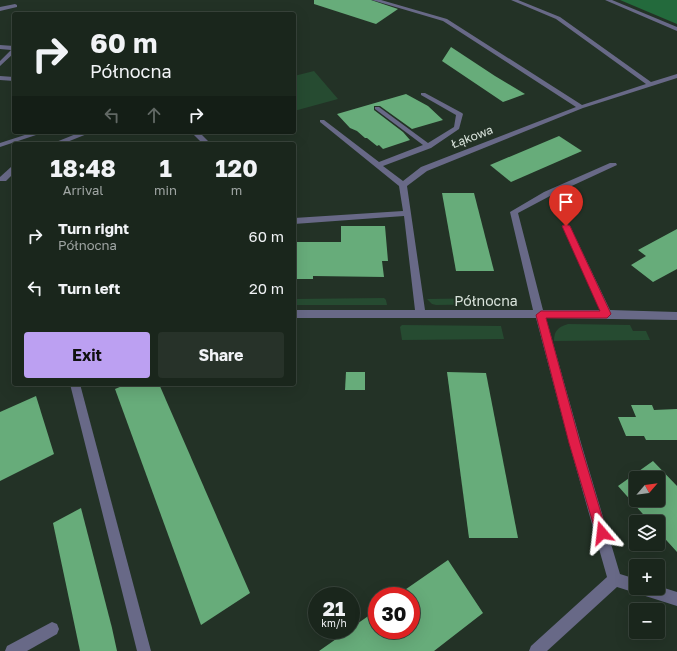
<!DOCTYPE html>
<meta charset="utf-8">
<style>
body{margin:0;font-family:"Golos Text",sans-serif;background:#273229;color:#f1f3f6;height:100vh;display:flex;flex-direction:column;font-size:15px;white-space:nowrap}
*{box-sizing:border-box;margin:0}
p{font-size:13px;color:#9fa5a3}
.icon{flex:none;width:22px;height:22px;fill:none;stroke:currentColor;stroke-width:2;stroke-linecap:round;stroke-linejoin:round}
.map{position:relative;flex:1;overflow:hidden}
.side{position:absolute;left:12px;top:142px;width:284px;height:244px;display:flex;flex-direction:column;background:#1a261c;border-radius:4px;box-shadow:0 4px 16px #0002,0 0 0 1px #38433b}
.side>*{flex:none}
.guide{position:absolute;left:12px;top:12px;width:284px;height:122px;border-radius:4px;box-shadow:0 4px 16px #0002,0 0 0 1px #38433b;background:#1a261c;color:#f1f3f6;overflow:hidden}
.needle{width:26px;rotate:62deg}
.fabs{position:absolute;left:629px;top:471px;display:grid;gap:8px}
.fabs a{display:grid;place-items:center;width:36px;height:36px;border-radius:4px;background:#1a261c;box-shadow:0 4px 16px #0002,0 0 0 1px #38433b;font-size:20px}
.speed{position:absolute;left:308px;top:587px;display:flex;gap:8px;font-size:20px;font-weight:700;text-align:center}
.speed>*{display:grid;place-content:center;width:52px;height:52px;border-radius:50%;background:#1a261c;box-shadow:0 4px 16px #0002,0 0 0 1px #38433b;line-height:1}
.speed small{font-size:10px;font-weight:400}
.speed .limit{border:6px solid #d22;background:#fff;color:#111}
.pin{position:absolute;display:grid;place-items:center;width:34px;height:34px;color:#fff;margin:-41px -17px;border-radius:50% 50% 50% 0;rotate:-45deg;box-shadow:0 0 4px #0007}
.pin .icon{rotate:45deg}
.me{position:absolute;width:44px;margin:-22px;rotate:343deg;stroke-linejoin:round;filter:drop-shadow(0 0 3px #0008)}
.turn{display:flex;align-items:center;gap:14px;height:84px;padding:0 12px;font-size:18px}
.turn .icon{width:52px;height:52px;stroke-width:2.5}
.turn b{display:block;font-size:28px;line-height:34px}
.lanes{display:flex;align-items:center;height:38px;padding:0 12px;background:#0003;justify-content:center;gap:20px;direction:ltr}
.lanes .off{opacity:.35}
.eta{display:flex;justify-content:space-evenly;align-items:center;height:68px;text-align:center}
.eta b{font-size:24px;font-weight:700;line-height:28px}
.primary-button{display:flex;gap:8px;margin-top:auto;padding:8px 12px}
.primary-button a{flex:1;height:46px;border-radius:4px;background:#bca0f2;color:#111;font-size:16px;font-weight:700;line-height:46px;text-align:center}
.primary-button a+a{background:#273229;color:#f1f3f6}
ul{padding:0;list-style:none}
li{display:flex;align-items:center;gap:12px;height:52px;padding:0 12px}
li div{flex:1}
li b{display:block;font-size:15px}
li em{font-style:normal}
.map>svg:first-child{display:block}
.green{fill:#264b31}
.forest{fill:#236a3c}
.building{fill:#67ac7a;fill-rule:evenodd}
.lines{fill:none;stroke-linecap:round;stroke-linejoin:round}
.minor{fill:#686987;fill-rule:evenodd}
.route{fill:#e11d48;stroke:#92132f}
.labels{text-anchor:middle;stroke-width:4;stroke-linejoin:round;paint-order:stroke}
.far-street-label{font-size:12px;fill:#dae4dc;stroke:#233226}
.street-label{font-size:14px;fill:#dae4dc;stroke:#233226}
</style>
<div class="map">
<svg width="677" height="651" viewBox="0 0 677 651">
<rect width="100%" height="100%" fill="#233226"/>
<g class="green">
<path d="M314,71L338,99L294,111V76Z"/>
<path d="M384,298L386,300L387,305H294V299Z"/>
<path d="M494,298L496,304L436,305L432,304L427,299Z"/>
<path d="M568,324L630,325L633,331H646L650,340L554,341C554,331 558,327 568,324Z"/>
<path d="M402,325L501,326L504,339L402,340L400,327Z"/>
</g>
<path class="forest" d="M620,0H677V24Z"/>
<g class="building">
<path d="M314,0H371L398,9L376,24L314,4Z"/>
<path d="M451,47L495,76L525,94L503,102L442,61Z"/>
<path d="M406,94L428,106L443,120L412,129L380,106H374V110L403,132L410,140L383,149L379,145L377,146L367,138H365L357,131L350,128L337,114Z"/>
<path d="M559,136L582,151L511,182L490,165Z"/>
<path d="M442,193H474L494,271H456Z"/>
<path d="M341,226H385L388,261H382L384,277L313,276V279H294V242H341Z"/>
<path d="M677,229V269L653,282L631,265L646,256L638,250Z"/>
<path d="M346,372H365V390H345Z"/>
<path d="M447,372L486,373L518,538H469Z"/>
<path d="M127,384H159L250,593L201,625L115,389Z"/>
<path d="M36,396L54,454L0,481V412Z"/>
<path d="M631,405H652L654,410L677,409V440H646L644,436H626L618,417H636Z"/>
<path d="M653,461L677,486V552L658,531V522H650L618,486ZM636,478H658V500H636Z"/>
<path d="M81,508L112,628L117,651H80L53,523Z"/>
<path d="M448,560L483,613L434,651H319L349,630H351V628L377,610V630H411V596H396Z"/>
</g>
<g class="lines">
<g class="minor">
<path d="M372,0H381L447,19L582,105L646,84L556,19L511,0H518L560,17L651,82L677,74V78L583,108L427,171L407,186L425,310H533L510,212L544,192L610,163H616L617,165L550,196L518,213L543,310H600L562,226L566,223L570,226L610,310L677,312V320L546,318L581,443L620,574L636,579V588H658V586L677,592V606L617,587L547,651H529L531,646L607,577L569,443L536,318H294V310H415L404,216L294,224V218L403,211L399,186L320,122V120H324L379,162L423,145L375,109V107H379L428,143L454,127L456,115L421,95V93H425L462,113L463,114L459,129L431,148L383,166L403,181L421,167L576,107L443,21Z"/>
<path d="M605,0H612L677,27V31Z"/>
<path d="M15,4L17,5V7L0,11V7Z"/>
<path d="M0,45L14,46V53L0,66V61L11,50L0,49Z"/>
<path d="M0,76L14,77V81L0,80Z"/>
<path d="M34,132H45L0,147V143Z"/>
<path d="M81,132H92L62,144H51Z"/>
<path d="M191,132H199L211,144H203Z"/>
<path d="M11,167H14V173L6,181H0V177Z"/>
<path d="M70,384H80L151,651H137Z"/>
<path d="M52,622L57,624L59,629L57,634L27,651H5L7,646Z"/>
</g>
</g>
<path class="route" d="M566,224L570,226L611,314L607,318H546L580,443L607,533L606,538L602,539L597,538L596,533L569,443L536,315L541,311H600L562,226Z"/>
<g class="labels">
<g class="far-street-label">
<text transform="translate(472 137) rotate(-21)" y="4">Łąkowa</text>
</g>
<g class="street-label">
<text x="486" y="306">Północna</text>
</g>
</g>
</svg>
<div class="fabs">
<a><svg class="needle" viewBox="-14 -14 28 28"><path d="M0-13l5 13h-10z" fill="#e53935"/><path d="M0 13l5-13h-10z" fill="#9fa5a3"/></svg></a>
<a><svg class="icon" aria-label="layers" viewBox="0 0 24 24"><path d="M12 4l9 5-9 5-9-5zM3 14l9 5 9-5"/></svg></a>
<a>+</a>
<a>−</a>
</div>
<div class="speed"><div>21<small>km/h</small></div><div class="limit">30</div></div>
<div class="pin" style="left:566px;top:226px;background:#d93025"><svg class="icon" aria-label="arrive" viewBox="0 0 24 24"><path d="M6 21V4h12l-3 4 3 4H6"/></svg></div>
<svg class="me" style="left:602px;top:533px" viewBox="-20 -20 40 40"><path d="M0-17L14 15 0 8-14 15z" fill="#e11d48" stroke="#fff" stroke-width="4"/></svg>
<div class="guide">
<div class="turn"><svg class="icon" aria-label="right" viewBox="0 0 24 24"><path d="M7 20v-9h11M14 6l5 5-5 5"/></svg><div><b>60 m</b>Północna</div></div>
<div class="lanes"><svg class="icon off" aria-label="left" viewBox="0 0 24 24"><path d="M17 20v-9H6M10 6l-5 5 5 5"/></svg><svg class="icon off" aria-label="ahead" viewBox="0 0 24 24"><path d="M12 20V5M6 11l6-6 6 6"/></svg><svg class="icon" aria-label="right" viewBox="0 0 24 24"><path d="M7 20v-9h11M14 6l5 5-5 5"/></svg></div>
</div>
<section class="side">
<div class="eta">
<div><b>18:48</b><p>Arrival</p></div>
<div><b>1</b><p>min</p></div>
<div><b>120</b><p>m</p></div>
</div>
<ul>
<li><svg class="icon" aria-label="right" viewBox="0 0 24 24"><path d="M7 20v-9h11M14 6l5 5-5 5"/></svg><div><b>Turn right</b><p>Północna</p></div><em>60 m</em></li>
<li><svg class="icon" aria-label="left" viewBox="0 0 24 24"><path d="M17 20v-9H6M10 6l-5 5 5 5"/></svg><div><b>Turn left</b></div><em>20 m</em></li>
</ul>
<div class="primary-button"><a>Exit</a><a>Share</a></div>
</section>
</div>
